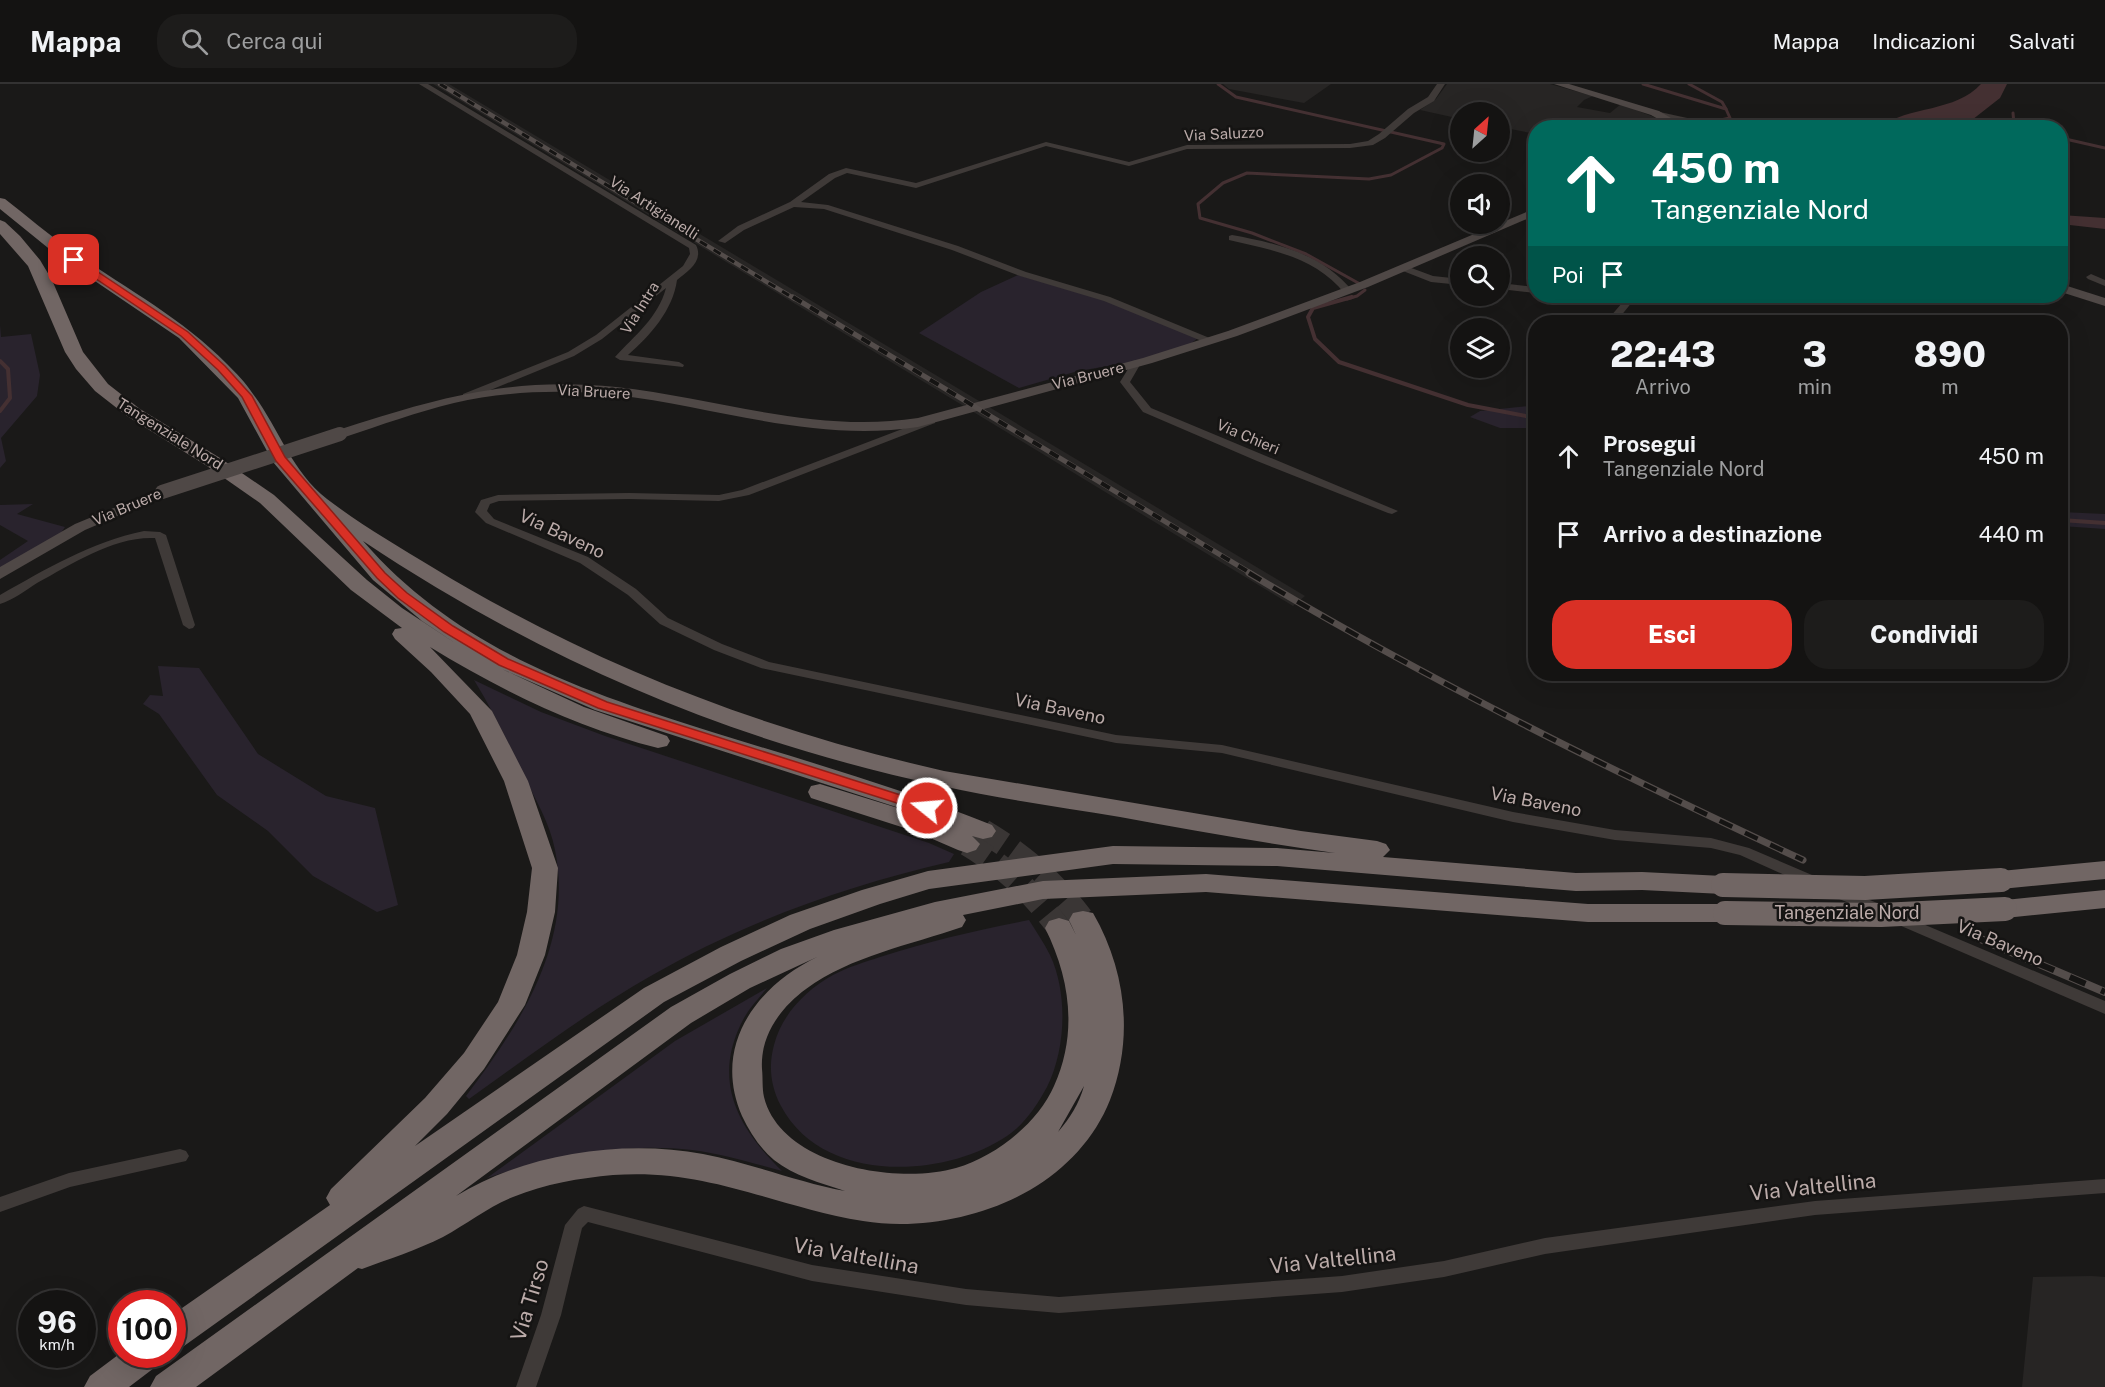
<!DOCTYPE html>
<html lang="it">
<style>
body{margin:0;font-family:"Public Sans",sans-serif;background:#1d1c1b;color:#f1f3f6;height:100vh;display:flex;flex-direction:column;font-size:22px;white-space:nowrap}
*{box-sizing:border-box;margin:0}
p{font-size:20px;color:#9d9e9f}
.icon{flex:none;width:33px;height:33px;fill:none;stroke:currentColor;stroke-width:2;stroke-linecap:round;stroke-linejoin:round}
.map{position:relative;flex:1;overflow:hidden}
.side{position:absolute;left:1528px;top:231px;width:540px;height:366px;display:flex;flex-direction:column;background:#141312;border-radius:24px;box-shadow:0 6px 24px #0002,0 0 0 2px #333232}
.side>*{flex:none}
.banner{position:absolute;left:1528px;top:36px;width:540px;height:183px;border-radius:24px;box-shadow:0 6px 24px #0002,0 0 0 2px #333232;background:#00695c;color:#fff;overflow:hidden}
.needle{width:39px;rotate:27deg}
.tools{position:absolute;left:1450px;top:18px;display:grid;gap:12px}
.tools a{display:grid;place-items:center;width:60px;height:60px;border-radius:50%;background:#141312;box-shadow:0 6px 24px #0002,0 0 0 2px #333232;font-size:30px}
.speed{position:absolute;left:18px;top:1206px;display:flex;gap:12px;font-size:30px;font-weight:700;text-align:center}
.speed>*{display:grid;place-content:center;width:78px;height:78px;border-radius:50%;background:#141312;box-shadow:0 6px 24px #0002,0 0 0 2px #333232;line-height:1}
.speed small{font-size:15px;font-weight:400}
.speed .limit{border:9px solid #d22;background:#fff;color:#111}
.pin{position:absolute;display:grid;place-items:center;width:51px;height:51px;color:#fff;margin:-26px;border-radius:12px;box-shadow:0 3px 9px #0006}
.me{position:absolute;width:66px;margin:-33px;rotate:287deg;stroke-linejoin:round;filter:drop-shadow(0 0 4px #0008)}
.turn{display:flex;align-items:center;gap:21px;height:126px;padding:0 24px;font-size:27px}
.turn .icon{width:78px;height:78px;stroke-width:2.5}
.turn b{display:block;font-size:42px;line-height:51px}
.then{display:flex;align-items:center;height:57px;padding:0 24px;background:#0003;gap:12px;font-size:22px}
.eta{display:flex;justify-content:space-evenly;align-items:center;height:102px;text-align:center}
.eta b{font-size:36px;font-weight:800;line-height:42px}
.cta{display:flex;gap:12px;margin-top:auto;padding:12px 24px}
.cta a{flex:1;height:69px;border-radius:24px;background:#d93025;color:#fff;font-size:24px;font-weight:800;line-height:69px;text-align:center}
.cta a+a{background:#1d1c1b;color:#f1f3f6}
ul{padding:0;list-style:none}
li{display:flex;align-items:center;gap:18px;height:78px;padding:0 24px}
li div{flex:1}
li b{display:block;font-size:22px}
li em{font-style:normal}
header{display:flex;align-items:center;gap:36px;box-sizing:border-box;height:84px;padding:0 30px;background:#141312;border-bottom:2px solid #333232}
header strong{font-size:28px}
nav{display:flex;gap:33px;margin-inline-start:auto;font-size:21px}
.search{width:420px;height:54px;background:#1d1c1b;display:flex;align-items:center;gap:15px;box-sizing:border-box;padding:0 21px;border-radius:24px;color:#9d9e9f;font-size:22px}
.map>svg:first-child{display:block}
.built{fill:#272524}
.green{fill:#29232d}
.water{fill:#443032}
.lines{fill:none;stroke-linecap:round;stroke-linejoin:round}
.stream-far1{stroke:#443032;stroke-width:3}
.stream{stroke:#443032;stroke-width:4}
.highway-tunnel{stroke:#3a3635;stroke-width:24;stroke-dasharray:24 12;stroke-linecap:butt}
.street{fill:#3f3a38;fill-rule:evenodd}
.secondary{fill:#4f4846;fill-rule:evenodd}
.highway{fill:#716664;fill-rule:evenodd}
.rail-far3-casing{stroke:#544d4b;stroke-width:4.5}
.rail-far2-casing{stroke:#544d4b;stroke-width:5}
.rail-far1-casing{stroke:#544d4b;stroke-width:7}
.rail-casing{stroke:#544d4b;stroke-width:8}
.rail-far3{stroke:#151413;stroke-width:3;stroke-dasharray:8;stroke-linecap:butt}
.rail-far2{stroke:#151413;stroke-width:4;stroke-dasharray:10;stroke-linecap:butt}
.rail-far1{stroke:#151413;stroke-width:4.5;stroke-dasharray:14;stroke-linecap:butt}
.rail{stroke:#151413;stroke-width:6;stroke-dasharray:17;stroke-linecap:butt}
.secondary-bridge{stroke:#4f4846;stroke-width:14}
.highway-bridge{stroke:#716664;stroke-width:24}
.route{fill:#d93025;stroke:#8d1f18;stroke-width:1.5}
.labels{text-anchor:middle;stroke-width:5;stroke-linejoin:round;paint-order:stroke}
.far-street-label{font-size:15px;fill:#bbaba9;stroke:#151413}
.street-label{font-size:18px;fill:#bbaba9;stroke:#151413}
.near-street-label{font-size:21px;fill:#bbaba9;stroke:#151413}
</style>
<header>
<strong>Mappa</strong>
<div class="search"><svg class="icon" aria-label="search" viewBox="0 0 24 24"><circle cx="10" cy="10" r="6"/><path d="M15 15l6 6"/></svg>Cerca qui</div>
<nav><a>Mappa</a><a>Indicazioni</a><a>Salvati</a></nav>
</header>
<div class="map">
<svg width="2105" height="1303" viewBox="0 0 2105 1303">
<rect width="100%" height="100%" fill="#1a1918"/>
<g class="built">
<path d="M433,0H449L1305,512L1293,522Z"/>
<path d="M1223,0H1331L1304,19L1229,5Z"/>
<path d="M1447,0H1550L1593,12L1584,16L1577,23L1610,29L1621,20L1664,37V43L1536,44V50L1500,43V28H1461V35L1420,26L1436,15Z"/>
<path d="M2092,1192L2105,1193V1303H2022L2033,1193Z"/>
</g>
<g class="green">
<path d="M1018,191L1107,217L1198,254L1176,271L1078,287L1019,304L919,249L981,208Z"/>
<path d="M0,241L1,253L31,250L40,291L37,312L1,354L6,377L0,384Z"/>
<path d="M1529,322L1536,324V344H1500L1470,333L1480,327Z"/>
<path d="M33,420L17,430L65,443L56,456L0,491V476L28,457L0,441V421Z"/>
<path d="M2061,428L2105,430V445L2061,442Z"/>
<path d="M158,582L199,584L258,670L326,712L375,724L398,821L377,828L313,792L268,747L217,711L159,630L143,620L150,611L163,612Z"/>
<path d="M474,596L541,628L605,652L929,759L954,770L949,778C845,802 742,839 649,893C586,929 528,973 469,1015L466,1012C519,942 574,859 555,766C550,739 535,715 523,690C508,658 493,627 474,596Z"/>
<path d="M1029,836C1036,847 1044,859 1050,871C1068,909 1066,965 1047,1003C1037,1021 1025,1040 1007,1052C943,1095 822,1100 781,1022C771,1003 768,983 774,961C782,930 806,906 833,891C848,883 865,878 880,873C929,857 979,846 1029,836Z"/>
<path d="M767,904C759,914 750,923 744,934C711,995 737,1043 782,1087C752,1079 723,1070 692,1066C621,1058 554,1072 487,1094L675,957Z"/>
</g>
<g class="water">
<path d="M1981,0H2007L2000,14L1963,43H1879C1909,22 1956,28 1981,0Z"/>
<path d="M2061,131L2105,134V145L2061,140Z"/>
</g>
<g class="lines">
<g class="stream-far1">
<path d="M1218,0L1236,13L1444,60L1442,64L1391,91L1369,95L1247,89L1223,99L1198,120L1200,134L1252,149L1306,170L1360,200"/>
<path d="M1643,0L1726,25L1730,34L1706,39"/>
<path d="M1689,0L1722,18L1726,25"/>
<path d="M2013,29L2014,40L2024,44"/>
<path d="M2061,54L2105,64"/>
<path d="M1347,215L1357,212L1365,206"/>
</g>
<g class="stream">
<path d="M1352,213L1313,224L1308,233L1315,255L1339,278L1468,321L1536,334"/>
<path d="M0,277L8,285L10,314L0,327"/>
<path d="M2061,436L2105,439"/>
</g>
<g class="highway-tunnel">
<path d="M983,747C1023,771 1055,799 1083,836"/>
<path d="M967,760C1004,782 1033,809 1059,844"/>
</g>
<g class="street">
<path d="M419,0H428L696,161C704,177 688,187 677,196C673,226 650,252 628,271L679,278L684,281L683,283L620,276L615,273C635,251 658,234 666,204L602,255L574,272L471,314H463V310L568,268L596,251L683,182L690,170L689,164Z"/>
<path d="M1437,0H1445L1434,17L1414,29L1385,54L1373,61L1350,64L1187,65L1129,82L1046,62L916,104L847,89L835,94L801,118L828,121L958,162L1026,188L1110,213L1212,255V259L1209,260L1104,217L1020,192L952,166L824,125L794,123L744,146L725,159L718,157L738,142L790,118L829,90L846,84L916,99L1046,58L1129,78L1187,61L1350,60L1368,57L1379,50L1408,25L1428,13Z"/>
<path d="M1655,27L1724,42L1727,44H1708L1652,31V27Z"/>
<path d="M1232,151C1276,159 1324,170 1353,208L1345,210C1316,173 1272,166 1229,156V152Z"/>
<path d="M1406,182L1433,192L1461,195V201L1431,198L1403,187V183Z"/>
<path d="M2091,190L2105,196V202L2088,195L2086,193Z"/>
<path d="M1500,199L1536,203V209L1500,205Z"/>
<path d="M1628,212H1637L1620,233V238H1612L1610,233Z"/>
<path d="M1136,276L1141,279L1130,298L1151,324L1398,427L1392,430L1388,429L1257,377L1143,328L1120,298L1133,277Z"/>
<path d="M931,334L935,335V339L749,411L719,417L629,415L499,417L490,420L487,427L494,435L588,473L636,505L668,534L722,560L769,578L1116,651L1222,661L1513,728L1615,746L1711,754L1749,764L1819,794L1821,798L1819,802H1809L1740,771L1711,764L1615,756L1513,738L1222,669L1116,659L761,584L714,566L660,540L628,511L580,479L486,439L475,428L481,416L498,411L629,409L719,411L742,406Z"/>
<path d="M144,447L160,448L166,451L195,541L193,544L189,545L183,541L155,454C114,452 72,480 37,499C26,506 13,516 0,520V511C46,485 91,458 144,447Z"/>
<path d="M1839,804L1885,822L1888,826L1885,830L1880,831L1834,813L1831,809L1834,805Z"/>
<path d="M1897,829L2105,917V930L1892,838L1889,834L1892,830Z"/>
<path d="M180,1065L186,1067L189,1072L186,1077L70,1103L0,1128V1113L69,1089Z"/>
<path d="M2105,1095V1109L1815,1131L1545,1170L1444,1193L1342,1208L1059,1229L966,1221L812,1197L588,1138L582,1144L561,1231L536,1303H516L541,1231L565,1141L578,1125L584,1122L812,1181L966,1205L1059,1213L1342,1192L1444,1177L1545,1154L1815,1117Z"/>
</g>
<g class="secondary">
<path d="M1554,0H1569L1659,27L1688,44H1674L1651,31Z"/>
<path d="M1536,124V131L1368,203L1237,252L1152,279L918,343C816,359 717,323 616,311C562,305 506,307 454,319C417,328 381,341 345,353L340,354L333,350L335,347C434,315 509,292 616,303C717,314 815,350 918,334L1143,274L1228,247L1360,198Z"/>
<path d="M2061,200L2105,214V222L2061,208Z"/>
<path d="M162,404L169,408L167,411L85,446L0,495V483L75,440Z"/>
</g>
<g class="highway">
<path d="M0,114L5,115C27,132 49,151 72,167C125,204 182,234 227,280C236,289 246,299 253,310C279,345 292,388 327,415C360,440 397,462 432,483C593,581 760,645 944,687L1301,747L1377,757L1386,760L1390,766L1383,773L1576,789L1642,788L1723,792L1732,795L1736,801L1732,807L1723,810L1642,806L1576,807L1277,782L1113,780L929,805L880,820L810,845L741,877L664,918L184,1262L172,1266V1231L330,1121L326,1114L331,1105L425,1014L464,969L498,918L517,871L527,828L532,784L504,697L470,630L431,588L395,555L392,550L395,545L402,544L351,506L260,419L207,382L127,332L95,307L76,285L65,268L28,182L0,150V136L5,138L20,152L40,176L52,196L83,268L108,300L140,325L220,374L274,411L367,496L402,524L458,561L422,537L373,496L273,378L238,314L179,254L58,172L0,125ZM363,457C543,577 730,657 942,702C1000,715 1061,723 1120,733C1192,746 1263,759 1335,769L1277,764L1113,762L928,787L862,806L790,831L721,863L644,904L415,1062L447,1030L484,985L525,921L545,871L555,828L558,784L528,697L492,627L430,563C500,606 578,644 658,664L667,662L670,657L667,652L584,623L502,585L595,626L918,730L927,733L820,700L811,702L808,708L811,714L914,747L958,766L967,769L976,766L980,760L972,752L983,755L992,753L996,747L992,741C901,704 806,677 712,648C581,607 456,564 363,457Z"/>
<path d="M2105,777V795L2001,805L1992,802L1988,796L1992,790L2001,787Z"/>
<path d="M1206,790L1588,820H1725L1735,822L1739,829L1735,836L1725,838H1588L1206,808L1043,815L963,831L966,836L962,843C910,861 851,872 806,905C780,924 760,952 762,985C763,994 762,1004 764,1013C781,1082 898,1101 956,1084C995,1073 1038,1039 1054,1002C1078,949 1070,894 1045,844L1049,837L1059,834L1069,837L1076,851L1069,836L1073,829L1083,827L1093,829C1126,886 1134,954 1110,1016C1095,1054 1066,1085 1030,1106C981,1134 918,1146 863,1137C773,1122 708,1084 613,1091C580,1094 545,1100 513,1113C488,1123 467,1140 443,1153C417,1166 389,1175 362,1185L358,1184L196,1303H150L156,1292L671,923L730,890L781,865L834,846L935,818L1043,797ZM817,873C755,903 712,963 742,1032C750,1049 760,1064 774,1076C794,1092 821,1099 845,1107C797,1098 751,1079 703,1070C624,1055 526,1069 456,1112L691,939L750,904ZM1084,1002C1079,1020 1070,1034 1058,1048Z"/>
<path d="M2105,806V824L2005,834L1995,832L1992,825L1995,818L2005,816Z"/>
<path d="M122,1268V1270H163L158,1281L129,1303H84L90,1292Z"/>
</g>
<g class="rail-far3-casing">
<path id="rail-far3" d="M440,0L795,215"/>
</g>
<g class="rail-far2-casing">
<path id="rail-far2" d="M793,213L1252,490"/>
</g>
<g class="rail-far1-casing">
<path id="rail-far1" d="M1249,489C1427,596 1615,688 1803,776"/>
</g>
<g class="rail-casing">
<path id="rail" d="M1976,853L2105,908"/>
</g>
<use href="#rail-far3" class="rail-far3"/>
<use href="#rail-far2" class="rail-far2"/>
<use href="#rail-far1" class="rail-far1"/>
<use href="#rail" class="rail"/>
<path class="secondary-bridge" d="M162,408L340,350"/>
<g class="highway-bridge">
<path d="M1723,801L1865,804L2001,796"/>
<path d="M1725,829L1881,831L2005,825"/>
</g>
</g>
<path class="route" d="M71,174H77L188,248L225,282L252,312L285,373L385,489L407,509L453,542L508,575L607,618L932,721L934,724L932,727H922L598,624L499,581L444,548L398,514L377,494L276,377L242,313L218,286L181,252L71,178Z"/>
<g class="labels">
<g class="far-street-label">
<text transform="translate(1224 50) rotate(-3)" y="5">Via Saluzzo</text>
<text transform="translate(654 124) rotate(33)" y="5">Via Artigianelli</text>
<text transform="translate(640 224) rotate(-58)" y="5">Via Intra</text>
<text transform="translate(1088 292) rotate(-14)" y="5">Via Bruere</text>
<text transform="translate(594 308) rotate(3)" y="5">Via Bruere</text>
<text transform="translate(170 350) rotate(32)" y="5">Tangenziale Nord</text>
<text transform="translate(1248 353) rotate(23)" y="5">Via Chieri</text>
<text transform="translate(127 423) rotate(-23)" y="5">Via Bruere</text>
</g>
<g class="street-label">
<text transform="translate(562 450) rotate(25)" y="6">Via Baveno</text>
<text transform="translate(1060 625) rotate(12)" y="6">Via Baveno</text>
<text transform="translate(1536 718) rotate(11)" y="6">Via Baveno</text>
<text x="1847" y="835">Tangenziale Nord</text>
<text transform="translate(2000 859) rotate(23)" y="6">Via Baveno</text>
</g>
<g class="near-street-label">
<text transform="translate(1813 1103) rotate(-6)" y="7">Via Valtellina</text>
<text transform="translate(856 1172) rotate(10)" y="7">Via Valtellina</text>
<text transform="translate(1333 1176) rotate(-6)" y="7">Via Valtellina</text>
<text transform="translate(530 1216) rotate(-73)" y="7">Via Tirso</text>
</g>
</g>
</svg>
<div class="tools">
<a><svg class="needle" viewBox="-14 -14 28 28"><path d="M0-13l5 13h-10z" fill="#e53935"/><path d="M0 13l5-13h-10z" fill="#9d9e9f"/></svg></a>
<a><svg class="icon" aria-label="sound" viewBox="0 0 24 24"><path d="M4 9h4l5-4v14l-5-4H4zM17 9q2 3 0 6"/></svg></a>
<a><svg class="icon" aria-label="search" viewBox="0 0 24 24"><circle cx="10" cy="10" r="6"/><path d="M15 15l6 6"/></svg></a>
<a><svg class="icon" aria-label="layers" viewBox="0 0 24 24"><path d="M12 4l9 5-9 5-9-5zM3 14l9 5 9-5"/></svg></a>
</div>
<div class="speed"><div>96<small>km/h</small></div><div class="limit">100</div></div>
<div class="pin" style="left:74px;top:176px;background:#d93025"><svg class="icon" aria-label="arrive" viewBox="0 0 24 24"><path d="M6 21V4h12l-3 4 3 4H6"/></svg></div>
<svg class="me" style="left:927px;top:724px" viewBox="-20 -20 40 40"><circle r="17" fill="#d93025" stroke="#fff" stroke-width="3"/><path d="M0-11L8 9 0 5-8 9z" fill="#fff"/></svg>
<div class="banner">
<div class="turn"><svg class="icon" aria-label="ahead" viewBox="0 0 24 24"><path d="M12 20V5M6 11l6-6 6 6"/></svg><div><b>450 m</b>Tangenziale Nord</div></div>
<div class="then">Poi<svg class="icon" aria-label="arrive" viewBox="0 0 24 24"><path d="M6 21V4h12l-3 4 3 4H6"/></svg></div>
</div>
<section class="side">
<div class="eta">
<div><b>22:43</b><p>Arrivo</p></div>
<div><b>3</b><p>min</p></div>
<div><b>890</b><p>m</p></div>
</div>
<ul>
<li><svg class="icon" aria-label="ahead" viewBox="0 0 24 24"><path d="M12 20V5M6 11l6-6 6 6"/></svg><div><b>Prosegui</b><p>Tangenziale Nord</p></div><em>450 m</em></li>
<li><svg class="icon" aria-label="arrive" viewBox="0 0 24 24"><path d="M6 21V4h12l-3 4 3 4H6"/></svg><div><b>Arrivo a destinazione</b></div><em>440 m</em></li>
</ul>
<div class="cta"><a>Esci</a><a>Condividi</a></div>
</section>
</div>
